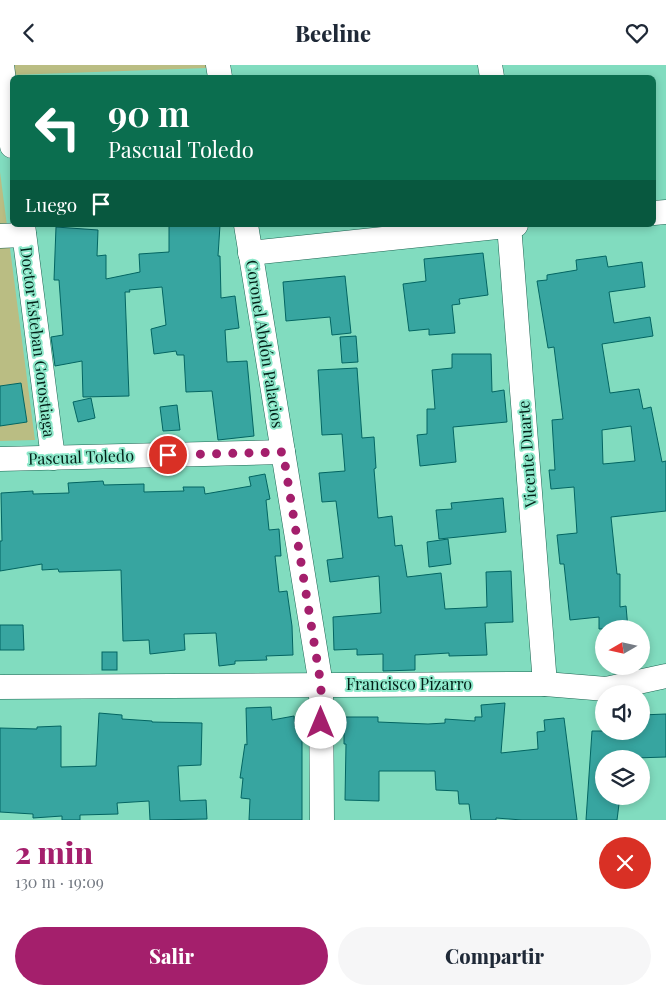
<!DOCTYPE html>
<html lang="es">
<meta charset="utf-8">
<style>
body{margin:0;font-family:"Playfair Display",serif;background:#f6f6f7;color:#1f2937;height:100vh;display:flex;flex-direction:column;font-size:19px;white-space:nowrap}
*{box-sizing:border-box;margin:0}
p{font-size:16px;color:#747a83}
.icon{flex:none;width:28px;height:28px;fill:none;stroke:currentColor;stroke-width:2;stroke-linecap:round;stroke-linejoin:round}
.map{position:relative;height:755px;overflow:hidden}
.sheet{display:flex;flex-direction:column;background:#fff;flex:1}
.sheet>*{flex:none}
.top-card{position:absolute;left:10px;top:10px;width:646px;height:152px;border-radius:8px;box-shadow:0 2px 8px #0003;background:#0b6e4f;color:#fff;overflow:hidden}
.needle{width:32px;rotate:261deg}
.controls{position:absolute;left:595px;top:555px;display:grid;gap:10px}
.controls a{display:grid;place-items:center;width:55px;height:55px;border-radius:50%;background:#fff;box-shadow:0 2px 8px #0003;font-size:25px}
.pin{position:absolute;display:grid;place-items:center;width:42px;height:42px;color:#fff;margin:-21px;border:2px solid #fff;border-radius:50%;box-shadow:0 1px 5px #0007}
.me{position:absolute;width:55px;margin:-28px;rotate:0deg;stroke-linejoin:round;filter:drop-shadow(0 0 4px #0008)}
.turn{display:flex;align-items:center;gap:18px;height:105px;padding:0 15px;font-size:22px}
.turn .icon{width:65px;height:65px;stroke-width:2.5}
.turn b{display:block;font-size:35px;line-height:42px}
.then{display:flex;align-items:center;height:48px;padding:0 15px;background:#0003;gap:10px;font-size:19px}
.round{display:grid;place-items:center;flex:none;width:52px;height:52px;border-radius:26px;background:#f6f6f7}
.overview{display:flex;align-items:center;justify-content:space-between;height:85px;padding:0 15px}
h1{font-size:30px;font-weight:800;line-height:38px;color:#a41f6c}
.button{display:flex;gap:10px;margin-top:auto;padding:10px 15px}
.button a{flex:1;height:58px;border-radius:30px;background:#a41f6c;color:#fff;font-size:20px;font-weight:800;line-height:58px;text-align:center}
.button a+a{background:#f6f6f7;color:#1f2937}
header{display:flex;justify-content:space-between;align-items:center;height:65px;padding:0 15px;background:#fff;font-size:22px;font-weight:800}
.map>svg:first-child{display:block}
.green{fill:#babd83}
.building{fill:#37a5a0;stroke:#036562;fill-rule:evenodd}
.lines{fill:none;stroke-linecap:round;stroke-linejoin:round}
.minor-casing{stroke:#1c6552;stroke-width:25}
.minor{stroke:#fff;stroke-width:24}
.route{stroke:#a41f6c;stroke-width:9;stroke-dasharray:0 16.2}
.labels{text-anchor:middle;stroke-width:4;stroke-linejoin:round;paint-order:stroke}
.street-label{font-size:16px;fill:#021f17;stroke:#8ee9cb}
</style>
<header><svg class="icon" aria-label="back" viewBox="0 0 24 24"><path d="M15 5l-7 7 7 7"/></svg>Beeline<svg class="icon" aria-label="heart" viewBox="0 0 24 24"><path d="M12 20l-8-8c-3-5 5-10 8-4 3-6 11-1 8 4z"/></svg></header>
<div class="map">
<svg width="666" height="755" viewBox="0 0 666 755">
<rect width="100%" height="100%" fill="#81dcbf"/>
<g class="green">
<path d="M11,0H206L207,3L12,10Z"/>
<path d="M0,107L35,375L0,376Z"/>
</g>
<g class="building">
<path d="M169,160H220L218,191H220L221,233L235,231L239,263L225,265L227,297L247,296L254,371L218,375L212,326L186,327L184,290H177L176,286L154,289L151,264L166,260L162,222L129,225L130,227H125L129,331L83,332L82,296L55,301L51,272L63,270L59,215H54L56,162L98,165L97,191L106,190V214L140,207L139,189L169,187Z"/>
<path d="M483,188L488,230L459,234L460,239L452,240L455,268L429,270V264L409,266L403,219L426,216L424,194Z"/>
<path d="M606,191L608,202L642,197L645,222L609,227L614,258L650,252L653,271L602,279L610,328L639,324L643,344L651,342L662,397L666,396V446L611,452L617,509H620V542L626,541L628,564H599V552L570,555L564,499H560L557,470L577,468L574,422L551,424L549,405H555L552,355L563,354L554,282L548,283L537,216L547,215V210L577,205L576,195ZM631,361L635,396L603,399L602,365Z"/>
<path d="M345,211L351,268L332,270L330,252L286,256L283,217Z"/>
<path d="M356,271L358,297L342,298L340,272Z"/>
<path d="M452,289H491L492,327L504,325L507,357L453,362L456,397L420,401L417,370L427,369V344H435L432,305L452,303Z"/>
<path d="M357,303L362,373L374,372L376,403L374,404L378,453L392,451L395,481L402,480L407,512L441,508L445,544L487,542L486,507L511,506L513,557L485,558L487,590L449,591V588L415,590V605L383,606V589L357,590V584L334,585L333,552L381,548L379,511L330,517L327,495L343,493L336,436L322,437L319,408L345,406L342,369L322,370L318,305Z"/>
<path d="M21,318L27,357L0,361V321Z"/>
<path d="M91,333L95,353L78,357L73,337Z"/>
<path d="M177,340L180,365L163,366L160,342Z"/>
<path d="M265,409L270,434L266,435L269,465L279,464L281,491H275L279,527L287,526L292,561L293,590L266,591L267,595L235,596V599L219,601L216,568L184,569L185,585L150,589L149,575L123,576L121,505L59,507L58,504L42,505V499L0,506V476H2L1,428L33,426V429L69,428L68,418L103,416L104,420L144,419V427L184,426L183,422H204L205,429L251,421L249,412Z"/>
<path d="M503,433L506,467L439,474L436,445L452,444L451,438Z"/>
<path d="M448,474L451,499L429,502L427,477Z"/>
<path d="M0,560H23L24,585H0Z"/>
<rect x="102" y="587" width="15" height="18"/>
<path d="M505,638L501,688L538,684L537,667L545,666L544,655L564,653L577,755H522L496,753V755H471L469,739H459L458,726L436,725L435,706H379V736L345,735L346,679H344V652H378V657L428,659L445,658V654L475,656V652H482L481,640Z"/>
<path d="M271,642L272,655L294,651L295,662H302V755H249L250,734L241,733L243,713H240L245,679L247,680L246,643Z"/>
<path d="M99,648L122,650V654L152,656V657L202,658L201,700L178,701L180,736L206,735L207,754L150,755L149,736L117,738L118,749L80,750V755H62V751L33,753V749L0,747V663L37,664V662L61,661V702L96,701Z"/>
<path d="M666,649V692L604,694V731H620L617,755H586L592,666H641V650Z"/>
</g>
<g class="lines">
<g class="minor-casing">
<g id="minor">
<path d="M2,0L12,81"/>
<path d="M218,0L220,12"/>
<path d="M490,0L492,12"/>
<path d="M654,148L666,147"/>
<path d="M23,160L53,393"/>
<path d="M246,160L321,620L322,755"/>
<path d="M509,160L545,619"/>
<path d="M0,171L24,170"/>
<path d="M250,188L516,160"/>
<path d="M0,394L283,387"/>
<path d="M0,622L519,619H545L606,624L666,611"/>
</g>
</g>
<use href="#minor" class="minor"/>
</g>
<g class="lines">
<path class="route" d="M168,390L283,387L321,620V658"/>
</g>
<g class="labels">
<g class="street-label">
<text transform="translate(38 277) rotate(83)" y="6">Doctor Esteban Gorostiaga</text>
<text transform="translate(265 279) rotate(81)" y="6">Coronel Abdón Palacios</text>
<text transform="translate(527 389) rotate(-94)" y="6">Vicente Duarte</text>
<text transform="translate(81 392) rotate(-2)" y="6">Pascual Toledo</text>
<text x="409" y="625">Francisco Pizarro</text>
</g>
</g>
</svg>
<div class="controls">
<a><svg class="needle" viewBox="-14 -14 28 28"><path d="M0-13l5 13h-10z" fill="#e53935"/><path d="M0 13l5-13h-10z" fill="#747a83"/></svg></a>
<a><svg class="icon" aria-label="sound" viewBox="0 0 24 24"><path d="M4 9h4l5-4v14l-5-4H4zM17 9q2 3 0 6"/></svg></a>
<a><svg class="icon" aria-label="layers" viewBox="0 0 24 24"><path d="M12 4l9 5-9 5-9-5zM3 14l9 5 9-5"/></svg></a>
</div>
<div class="pin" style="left:168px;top:390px;background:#d93025"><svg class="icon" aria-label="arrive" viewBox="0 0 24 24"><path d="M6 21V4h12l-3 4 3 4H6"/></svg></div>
<svg class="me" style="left:321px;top:658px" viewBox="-20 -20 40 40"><circle r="19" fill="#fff"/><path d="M0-13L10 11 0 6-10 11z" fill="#a41f6c"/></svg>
<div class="top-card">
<div class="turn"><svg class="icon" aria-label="left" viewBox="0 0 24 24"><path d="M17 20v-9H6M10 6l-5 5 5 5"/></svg><div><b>90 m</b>Pascual Toledo</div></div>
<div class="then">Luego<svg class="icon" aria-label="arrive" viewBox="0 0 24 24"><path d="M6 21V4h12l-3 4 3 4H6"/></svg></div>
</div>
</div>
<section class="sheet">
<div class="overview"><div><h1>2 min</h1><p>130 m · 19:09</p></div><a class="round" style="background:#d93025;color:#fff"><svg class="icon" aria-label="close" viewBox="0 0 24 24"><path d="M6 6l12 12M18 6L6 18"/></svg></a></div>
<div class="button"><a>Salir</a><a>Compartir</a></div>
</section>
